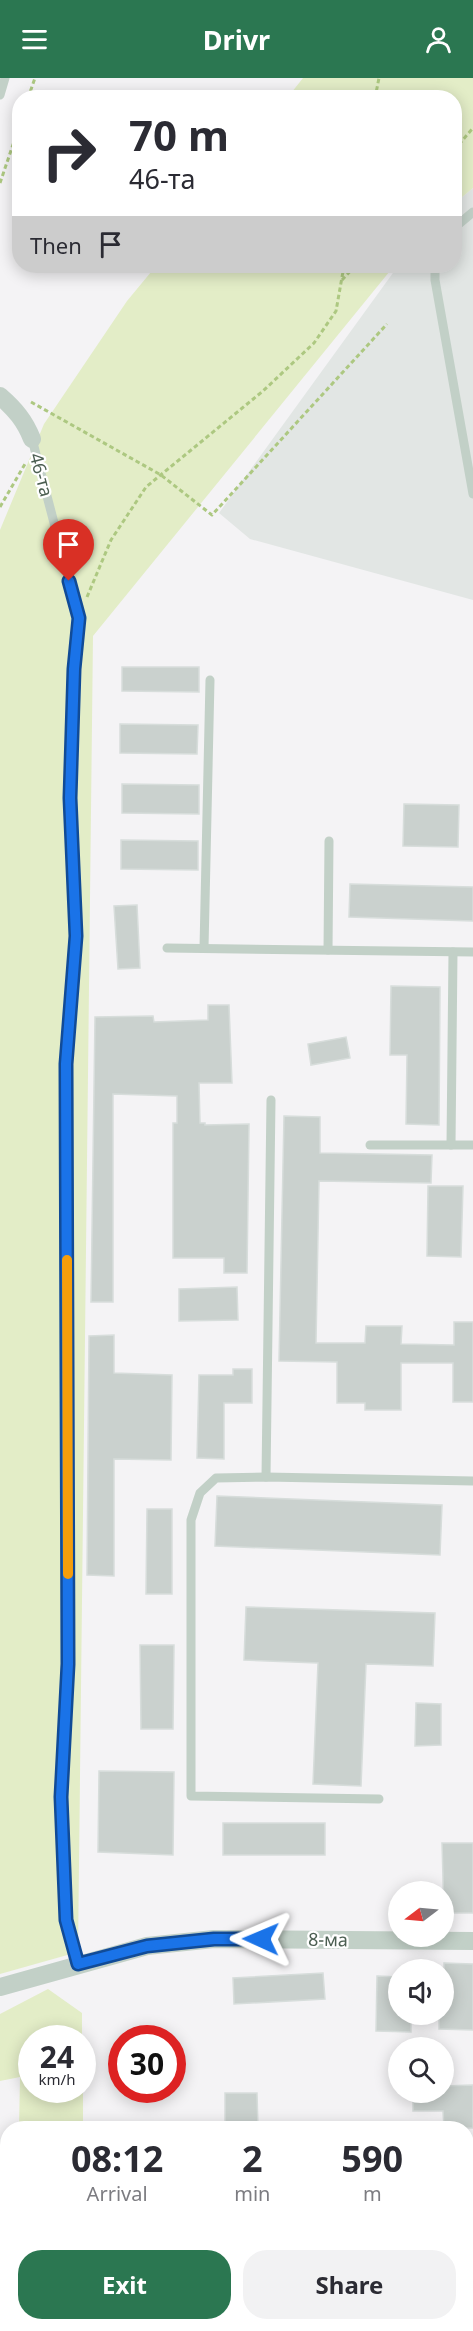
<!DOCTYPE html>
<meta charset="utf-8">
<style>
body{margin:0;font-family:"Noto Sans",sans-serif;background:#f2f2f3;color:#2b2b33;height:100vh;display:flex;flex-direction:column;font-size:22px;white-space:nowrap}
*{box-sizing:border-box;margin:0}
p{font-size:20px;color:#7c7c81}
.icon{flex:none;width:33px;height:33px;fill:none;stroke:currentColor;stroke-width:2;stroke-linecap:round;stroke-linejoin:round}
.map{position:relative;flex:1;overflow:hidden}
.details{position:absolute;left:0px;top:2043px;width:474px;height:210px;display:flex;flex-direction:column;background:#fff;border-radius:24px 24px 0 0;box-shadow:0 3px 15px #0003}
.details>*{flex:none}
.banner{position:absolute;left:12px;top:12px;width:450px;height:183px;border-radius:24px;box-shadow:0 3px 15px #0003;background:#fff;color:#2b2b33;overflow:hidden}
.needle{width:39px;rotate:254deg}
.controls{position:absolute;left:388px;top:1803px;display:grid;gap:12px}
.controls a{display:grid;place-items:center;width:66px;height:66px;border-radius:50%;background:#fff;box-shadow:0 3px 15px #0003;font-size:30px}
.speed{position:absolute;left:18px;top:1947px;display:flex;gap:12px;font-size:30px;font-weight:700;text-align:center}
.speed>*{display:grid;place-content:center;width:78px;height:78px;border-radius:50%;background:#fff;box-shadow:0 3px 15px #0003;line-height:1}
.speed small{font-size:15px;font-weight:400}
.speed .limit{border:9px solid #d22;background:#fff;color:#111}
.pin{position:absolute;display:grid;place-items:center;width:51px;height:51px;color:#fff;margin:-62px -26px;border-radius:50% 50% 50% 0;rotate:-45deg;box-shadow:0 0 6px #0007}
.pin .icon{rotate:45deg}
.me{position:absolute;width:66px;margin:-33px;rotate:271deg;stroke-linejoin:round;filter:drop-shadow(0 0 4px #0008)}
.turn{display:flex;align-items:center;gap:21px;height:126px;padding:0 18px;font-size:27px}
.turn .icon{width:78px;height:78px;stroke-width:2.5}
.turn b{display:block;font-size:42px;line-height:51px}
.then{display:flex;align-items:center;height:57px;padding:0 18px;background:#0003;gap:12px;font-size:22px}
.eta{display:flex;justify-content:space-evenly;align-items:center;height:102px;text-align:center}
.eta b{font-size:36px;font-weight:700;line-height:42px}
.primary-button{display:flex;gap:12px;margin-top:auto;padding:12px 18px}
.primary-button a{flex:1;height:69px;border-radius:24px;background:#2b7751;color:#fff;font-size:24px;font-weight:700;line-height:69px;text-align:center}
.primary-button a+a{background:#f2f2f3;color:#2b2b33}
header{display:flex;justify-content:space-between;align-items:center;height:78px;padding:0 18px;background:#2b7751;color:#fff;font-size:27px;font-weight:700}
.map>svg:first-child{display:block}
.airport{fill:#e2e6e4}
.green{fill:#e3edc7}
.building{fill:#cad1ce;stroke:#d7dddb;stroke-width:1.5}
.lines{fill:none;stroke-linecap:round;stroke-linejoin:round}
.path{stroke:#adc881;stroke-width:3;stroke-dasharray:4.5 3;stroke-linecap:butt}
.service{stroke:#c2d0c7;stroke-width:9}
.minor{stroke:#c2d0c7;stroke-width:18}
.route-casing{stroke:#114b97;stroke-width:15}
.route{stroke:#1a73e8;stroke-width:10}
.slow{stroke:#f59e0b;stroke-width:10}
.labels{text-anchor:middle;stroke-width:4.5;stroke-linejoin:round;paint-order:stroke}
.street-label{font-size:18px;fill:#4c5f52;stroke:#fff}
</style>
<header><svg class="icon" aria-label="menu" viewBox="0 0 24 24"><path d="M4 6h16M4 12h16M4 18h16"/></svg>Drivr<svg class="icon" aria-label="person" viewBox="0 0 24 24"><circle cx="12" cy="8" r="4"/><path d="M4 21q1-7 8-7t8 7"/></svg></header>
<div class="map">
<svg width="473" height="2253" viewBox="0 0 473 2253">
<rect width="100%" height="100%" fill="#f4f3f5"/>
<path class="airport" d="M473,110V522L250,461L219,435L398,188H454L455,125Z"/>
<g class="green">
<path d="M303,0H473V110L455,125L454,20L288,19Z"/>
<path d="M156,188H394L93,558L78,1874L0,1896V452L44,346L127,223Z"/>
<path d="M48,1911L82,1935V1960H32V2012H82L83,1995V2050H19L20,1999L0,2003V1936Z"/>
<rect x="17" y="2246" width="51" height="7"/>
</g>
<g class="building">
<path d="M122,589H199V614L122,613Z"/>
<path d="M120,646L198,647L197,676L120,675Z"/>
<path d="M122,706L199,707V736L122,735Z"/>
<path d="M404,726L459,727L458,769L403,768Z"/>
<path d="M121,762L198,763V792L121,791Z"/>
<path d="M350,806L473,809V843L349,839Z"/>
<path d="M137,827L140,890L118,891L114,828Z"/>
<path d="M391,908L440,909L439,1047L406,1046L407,977H390Z"/>
<path d="M208,927H229L232,1005H199L200,1045H205V1047L249,1046L247,1195H224V1180H173V1045H177V1018L113,1016V1224H91L95,939L153,938L154,944L208,942Z"/>
<path d="M346,959L350,980L311,987L308,966Z"/>
<path d="M284,1038L320,1039V1075L432,1077L431,1105L319,1103L316,1265H365L366,1248H402L401,1266L454,1267V1244H473V1324H453V1285H401V1332H365V1325H337V1284L279,1283Z"/>
<path d="M428,1108H463L461,1179L427,1178Z"/>
<path d="M237,1209L238,1242L179,1243V1211Z"/>
<path d="M114,1257V1295L172,1297L171,1382L114,1381V1498L87,1497L89,1258Z"/>
<path d="M233,1291H252V1325H224V1381L197,1380L199,1297H233Z"/>
<path d="M217,1418L442,1427L440,1477L215,1468Z"/>
<path d="M147,1431H172V1516H146Z"/>
<path d="M246,1529L435,1535L433,1588L366,1586L361,1708L313,1706L318,1585L244,1582Z"/>
<path d="M140,1567H174L173,1651H141Z"/>
<path d="M416,1625L441,1626V1667L415,1668Z"/>
<path d="M99,1693L174,1694L173,1777L98,1774Z"/>
<rect x="223" y="1745" width="102" height="32"/>
<path d="M442,1765H473V1835H444Z"/>
<path d="M444,1885L473,1886V1952L439,1951V1936H444Z"/>
<path d="M323,1895L325,1921L234,1926L233,1900Z"/>
<path d="M377,1898L399,1899V1936H411V1954L376,1953Z"/>
<path d="M473,2007V2050H444L443,2033H413V2014H444V2008Z"/>
<path d="M225,2015H257L258,2050H225Z"/>
</g>
<g class="lines">
<g class="path">
<path d="M28,20L35,0"/>
<path d="M375,20L379,0"/>
<path d="M454,72L473,50"/>
<path d="M0,105L20,46"/>
<path d="M342,202L355,188"/>
<path d="M31,324L161,397L212,437L387,246"/>
<path d="M0,429L25,386"/>
<path d="M87,519L111,462L146,409L263,313L314,265L336,233L344,188"/>
</g>
<g class="service">
<path d="M0,17L5,0"/>
<path d="M454,150L473,134"/>
<path d="M435,188V202L473,416"/>
<path d="M32,361L79,540L74,591L70,720L76,858L66,986L68,1586L61,1719L66,1842L78,1886"/>
<path d="M167,870L473,874"/>
<path d="M204,870L210,602"/>
<path d="M328,872L329,763"/>
<path d="M370,1067H473"/>
<path d="M451,1067L453,874"/>
<path d="M266,1399L271,1022"/>
<path d="M379,1721L191,1718V1442L200,1415L216,1400L266,1399L473,1403"/>
</g>
<g class="minor">
<path d="M0,318C15,331 25,343 32,361"/>
<path d="M0,1909L147,1868L214,1861L473,1863"/>
</g>
</g>
<g class="lines">
<g class="route-casing">
<path id="route" d="M69,503L79,540L74,591L70,720L76,858L66,986L68,1586L61,1719L66,1842L78,1886L147,1868L214,1861H261"/>
</g>
<use href="#route" class="route"/>
<path class="slow" d="M67,1182L68,1496"/>
</g>
<g class="labels">
<g class="street-label">
<text transform="translate(41 397) rotate(75)" y="6">46-та</text>
<text transform="translate(328 1862) rotate(1)" y="6">8-ма</text>
</g>
</g>
</svg>
<div class="controls">
<a><svg class="needle" viewBox="-14 -14 28 28"><path d="M0-13l5 13h-10z" fill="#e53935"/><path d="M0 13l5-13h-10z" fill="#7c7c81"/></svg></a>
<a><svg class="icon" aria-label="sound" viewBox="0 0 24 24"><path d="M4 9h4l5-4v14l-5-4H4zM17 9q2 3 0 6"/></svg></a>
<a><svg class="icon" aria-label="search" viewBox="0 0 24 24"><circle cx="10" cy="10" r="6"/><path d="M15 15l6 6"/></svg></a>
</div>
<div class="speed"><div>24<small>km/h</small></div><div class="limit">30</div></div>
<div class="pin" style="left:69px;top:503px;background:#d93025"><svg class="icon" aria-label="arrive" viewBox="0 0 24 24"><path d="M6 21V4h12l-3 4 3 4H6"/></svg></div>
<svg class="me" style="left:261px;top:1861px" viewBox="-20 -20 40 40"><path d="M0-17L14 15 0 8-14 15z" fill="#1a73e8" stroke="#fff" stroke-width="4"/></svg>
<div class="banner">
<div class="turn"><svg class="icon" aria-label="right" viewBox="0 0 24 24"><path d="M7 20v-9h11M14 6l5 5-5 5"/></svg><div><b>70 m</b>46-та</div></div>
<div class="then">Then<svg class="icon" aria-label="arrive" viewBox="0 0 24 24"><path d="M6 21V4h12l-3 4 3 4H6"/></svg></div>
</div>
<section class="details">
<div class="eta">
<div><b>08:12</b><p>Arrival</p></div>
<div><b>2</b><p>min</p></div>
<div><b>590</b><p>m</p></div>
</div>
<div class="primary-button"><a>Exit</a><a>Share</a></div>
</section>
</div>
